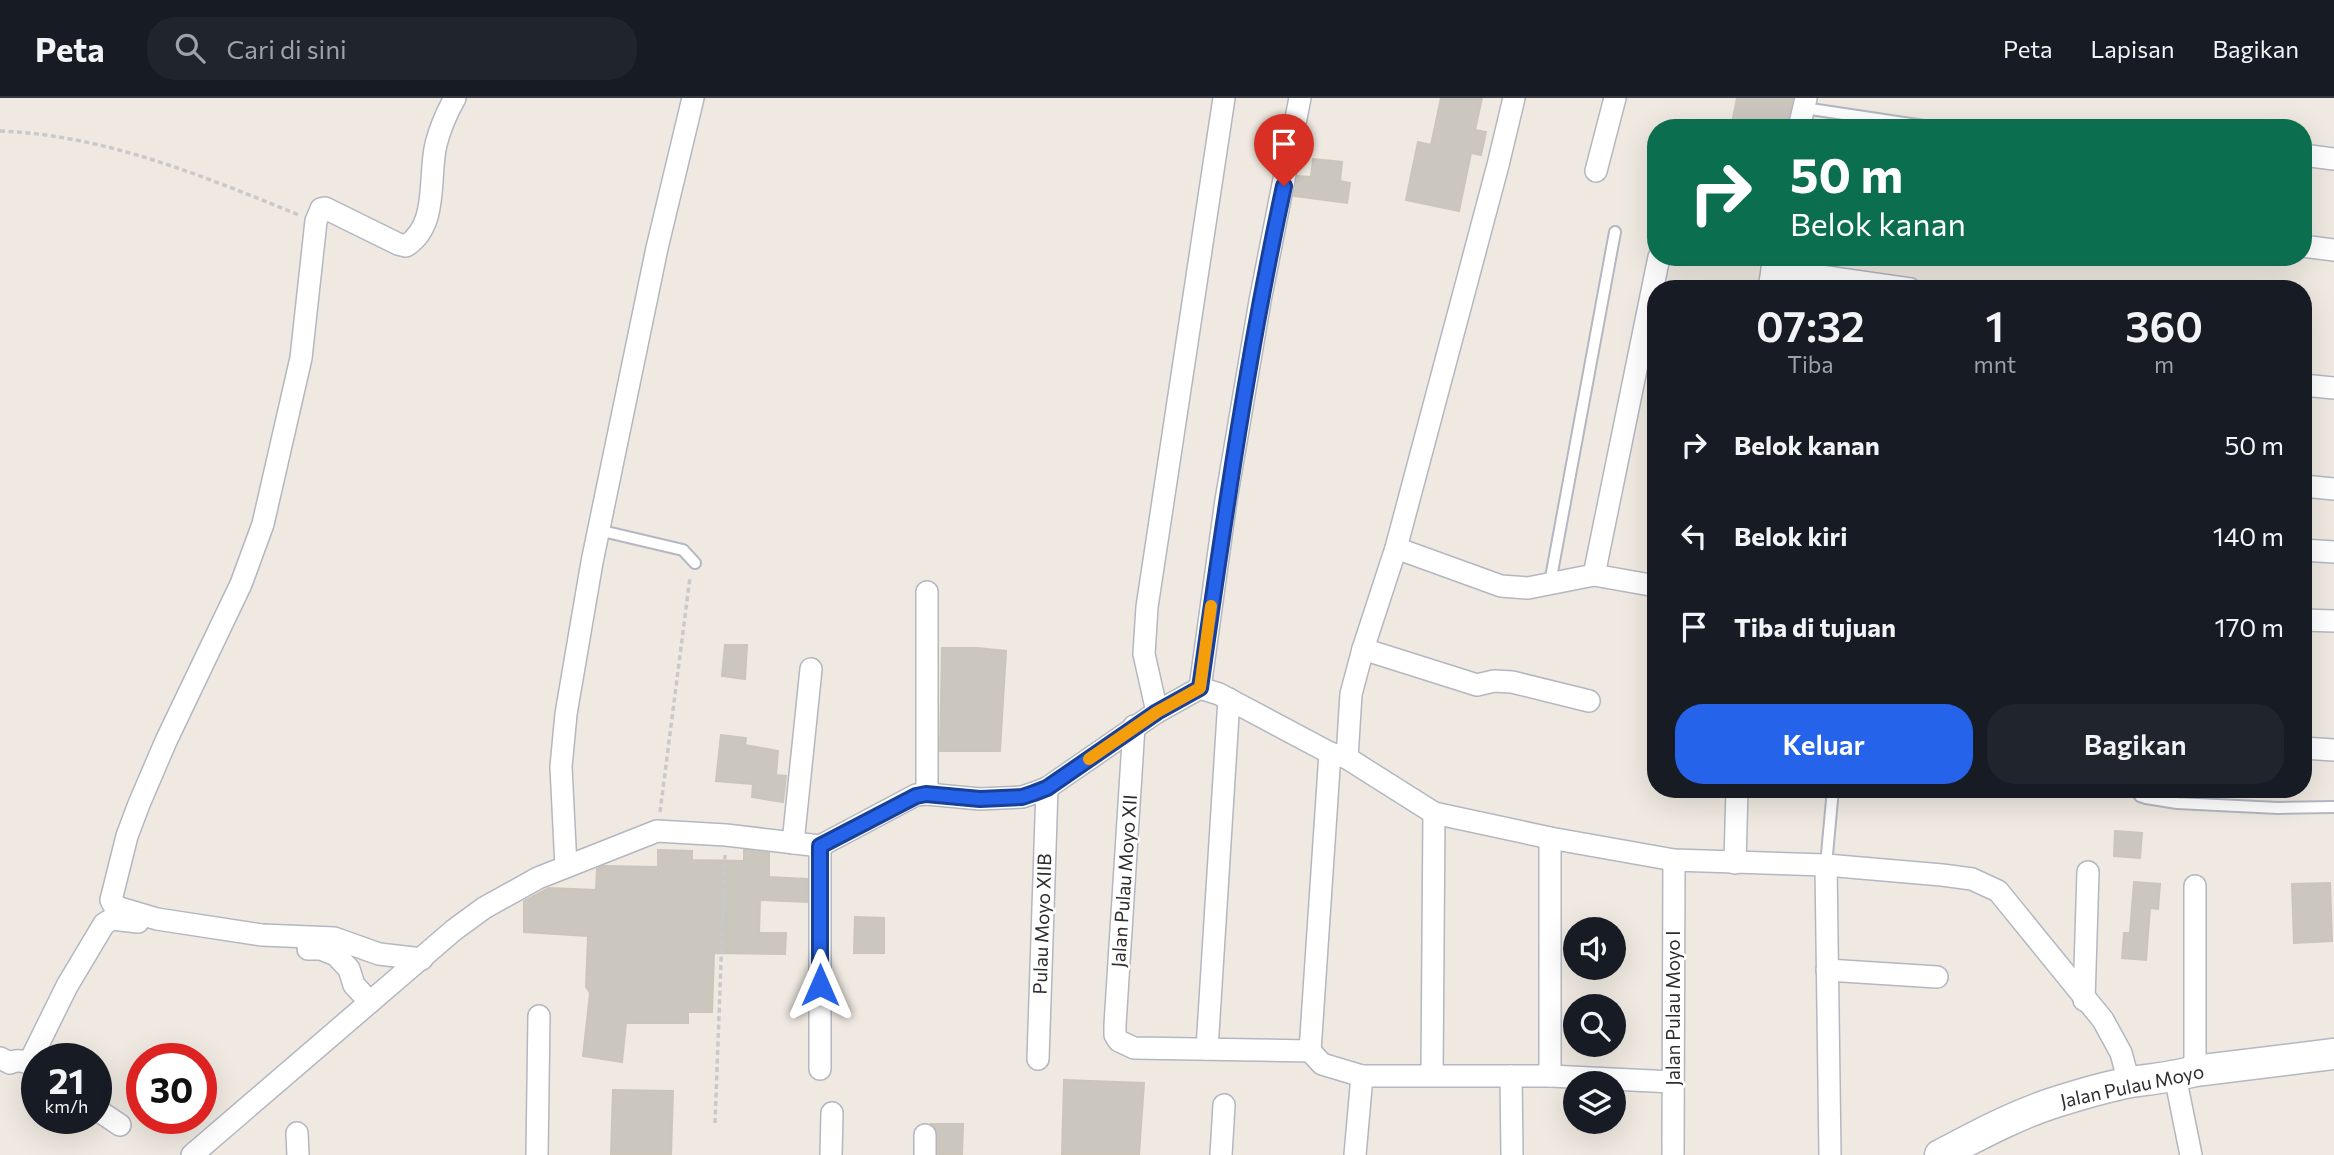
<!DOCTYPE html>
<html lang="id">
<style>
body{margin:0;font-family:Commissioner,sans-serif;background:#20242c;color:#f1f3f6;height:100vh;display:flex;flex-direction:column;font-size:26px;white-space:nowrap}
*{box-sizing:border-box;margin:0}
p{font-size:23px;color:#9ea1a6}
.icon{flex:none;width:38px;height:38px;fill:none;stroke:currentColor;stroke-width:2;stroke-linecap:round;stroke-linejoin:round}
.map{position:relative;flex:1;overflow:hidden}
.details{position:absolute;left:1647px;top:182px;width:665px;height:518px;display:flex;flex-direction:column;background:#171b24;border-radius:28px;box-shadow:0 7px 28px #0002}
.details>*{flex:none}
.banner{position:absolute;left:1647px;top:21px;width:665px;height:147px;border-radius:28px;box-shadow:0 7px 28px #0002;background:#0b6e4f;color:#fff;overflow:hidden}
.tools{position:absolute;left:1563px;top:819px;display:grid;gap:14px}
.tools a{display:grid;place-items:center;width:63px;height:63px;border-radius:50%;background:#171b24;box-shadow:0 7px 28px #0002;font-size:35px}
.speed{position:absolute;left:21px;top:945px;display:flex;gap:14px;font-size:35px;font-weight:700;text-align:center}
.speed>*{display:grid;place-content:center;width:91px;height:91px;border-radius:50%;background:#171b24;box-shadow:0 7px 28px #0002;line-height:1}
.speed small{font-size:18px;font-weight:400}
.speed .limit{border:10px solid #d22;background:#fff;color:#111}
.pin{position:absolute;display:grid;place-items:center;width:60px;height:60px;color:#fff;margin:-72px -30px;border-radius:50% 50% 50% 0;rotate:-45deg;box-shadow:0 0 7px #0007}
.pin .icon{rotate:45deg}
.me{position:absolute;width:77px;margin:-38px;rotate:0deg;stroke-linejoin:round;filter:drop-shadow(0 0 5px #0008)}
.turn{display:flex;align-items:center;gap:24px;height:147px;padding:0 28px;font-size:32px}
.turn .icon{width:91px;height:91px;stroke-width:2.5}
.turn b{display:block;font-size:49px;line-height:60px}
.eta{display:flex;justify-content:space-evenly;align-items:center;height:119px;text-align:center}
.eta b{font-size:42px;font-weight:600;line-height:49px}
.button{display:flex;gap:14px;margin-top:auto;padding:14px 28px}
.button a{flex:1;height:80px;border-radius:28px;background:#2563eb;color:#fff;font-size:28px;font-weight:600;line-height:80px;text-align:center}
.button a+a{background:#20242c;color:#f1f3f6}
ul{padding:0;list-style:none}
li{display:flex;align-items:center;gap:21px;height:91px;padding:0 28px}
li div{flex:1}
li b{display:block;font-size:26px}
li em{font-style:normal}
header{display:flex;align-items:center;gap:42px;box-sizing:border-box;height:98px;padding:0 35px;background:#171b24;border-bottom:2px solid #363941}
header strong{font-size:33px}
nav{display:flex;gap:38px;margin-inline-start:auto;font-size:24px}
.search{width:490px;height:63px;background:#20242c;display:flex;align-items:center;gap:18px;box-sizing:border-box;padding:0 24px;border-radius:28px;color:#9ea1a6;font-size:26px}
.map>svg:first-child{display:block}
.building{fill:#cbc7bf;stroke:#cbc5ba;stroke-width:2}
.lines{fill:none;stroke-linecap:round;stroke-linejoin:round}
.lane-casing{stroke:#b4b7c1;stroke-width:14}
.street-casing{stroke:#b4b7c1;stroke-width:24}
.secondary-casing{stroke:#b4b7c1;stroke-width:33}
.path{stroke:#c9c9c9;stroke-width:3.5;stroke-dasharray:5 3.5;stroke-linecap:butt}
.lane{stroke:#fff;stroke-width:10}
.street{stroke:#fff;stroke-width:21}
.secondary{stroke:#fff;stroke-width:30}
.route-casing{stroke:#184099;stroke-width:18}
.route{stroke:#2563eb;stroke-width:12}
.slow{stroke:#f59e0b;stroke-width:12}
.labels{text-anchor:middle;stroke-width:5;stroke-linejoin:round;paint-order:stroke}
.street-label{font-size:19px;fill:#2e2e2e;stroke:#fff}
</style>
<header>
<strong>Peta</strong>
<div class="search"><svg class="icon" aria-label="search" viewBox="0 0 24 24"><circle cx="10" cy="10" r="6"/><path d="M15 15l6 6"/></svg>Cari di sini</div>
<nav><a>Peta</a><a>Lapisan</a><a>Bagikan</a></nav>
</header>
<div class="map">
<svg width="2334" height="1057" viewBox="0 0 2334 1057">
<rect width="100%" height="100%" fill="#efe9e1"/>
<g class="building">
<path d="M1441,0H1482L1475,32L1486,34L1481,57L1471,55L1459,113L1406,102L1418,44L1431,47Z"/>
<path d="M1737,0H1793L1786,30H1731Z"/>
<path d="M1313,61L1342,64L1340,83L1350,85L1347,105L1294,98L1298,78L1311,79Z"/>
<path d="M725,547H747L745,581L722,578Z"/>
<path d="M942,550H977L1006,553L1000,653H940Z"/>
<path d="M721,637L746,640L745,647L778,653L776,677L786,678L783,704L752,699L753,686L716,683Z"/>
<path d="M2115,733L2142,735L2140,760L2114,758Z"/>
<path d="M658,752L692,753V762L744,763V752L769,755V779L807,781V804L760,802L759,835H786L785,856L714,855L712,914H688V925H626L622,964L583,958L590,895L586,889L588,838L524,834V803L549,790L596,792L597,771L603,768L658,769Z"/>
<path d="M2134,784L2160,786L2158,811L2150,810L2146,862L2122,860L2124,835H2130Z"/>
<path d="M2330,785L2332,843L2294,845L2292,786Z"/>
<path d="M855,819L884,820V855H854Z"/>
<path d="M1064,982L1144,985L1139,1057H1062Z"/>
<path d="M613,992L673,993L671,1057H611Z"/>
<path d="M931,1026H963L962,1057H938V1036Z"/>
</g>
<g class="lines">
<g class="lane-casing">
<g id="lane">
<path d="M1804,10L1937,30"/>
<path d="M598,432L683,452L695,465"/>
<path d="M1550,485L1615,134"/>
<path d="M2136,691L2140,698L2146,700L2177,705L2278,710L2334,709"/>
<path d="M1826,767L1833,691"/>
</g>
</g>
<g class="street-casing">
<g id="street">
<path d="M1799,30L1806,0"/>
<path d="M2303,57L2334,61"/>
<path d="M1596,73L1615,0"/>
<path d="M2303,148L2334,152"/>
<path d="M1772,171L1910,191"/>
<path d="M1769,191L1774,159"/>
<path d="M2303,287L2334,290"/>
<path d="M2303,388L2334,391"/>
<path d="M1396,450L1501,488L1528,490L1594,477L1656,488"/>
<path d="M2303,452L2334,454"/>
<path d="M1594,477L1659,159"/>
<path d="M2303,522L2334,523"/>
<path d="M1363,551L1477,587L1494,583L1512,584L1589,603"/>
<path d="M1200,590L1226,402L1260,203L1300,0"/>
<path d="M1157,614L1144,556L1147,509L1224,0"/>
<path d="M1134,628L1115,927V937L1119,943L1134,950L1310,953L1322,966L1362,978H1550L1673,984"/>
<path d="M2303,650L2334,652"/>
<path d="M1347,660L1351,596L1363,551L1396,450L1498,67L1514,0"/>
<path d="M927,696V494"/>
<path d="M793,745L811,571"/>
<path d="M1735,765L1737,691"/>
<path d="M1826,767L1830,1057"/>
<path d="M566,769L561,669L566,616L592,464L657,150L693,0"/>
<path d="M308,851H321L336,857L349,871L354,887L370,904"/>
<path d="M422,861L379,856L334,840L262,837L157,821L120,810L113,806L111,802L127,738L139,706L166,643L241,486L263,426L301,260L316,123L321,111L325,110L398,146L406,148C439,127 428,80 436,46C440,31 447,14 455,0"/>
<path d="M1827,872L1937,879"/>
<path d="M2084,902L2088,774"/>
<path d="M1207,951L1229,601"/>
<path d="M1310,953L1330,655"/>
<path d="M0,960L10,965C19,960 28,964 37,970"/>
<path d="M1038,961L1047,690"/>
<path d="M29,965L67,888L104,826L112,821L138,824"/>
<path d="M820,971V748"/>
<path d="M2195,973V788"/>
<path d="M1432,976L1434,715"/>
<path d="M1511,978L1512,1057"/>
<path d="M1550,978V740"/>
<path d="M2175,978L2191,1057"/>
<path d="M96,1011L120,1027"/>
<path d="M297,1035L298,1057"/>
<path d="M192,1057L454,832L484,810L538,780L657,733L726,737L820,748L916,697L927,696L980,701L1022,699L1034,695L1047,690L1157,614L1200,590L1219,596L1330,655L1347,660L1434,715L1550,740L1674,762L1826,767L1942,777L1972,781L1998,793L2103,922L2121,955L2129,984"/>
<path d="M537,1057L539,918"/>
<path d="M831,1057L832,1015"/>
<path d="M925,1057V1037"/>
<path d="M1221,1057L1224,1007"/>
<path d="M1355,1057L1362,978"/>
<path d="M1673,1057L1674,762"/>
</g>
</g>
<g class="secondary-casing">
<path id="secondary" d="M1940,1057C1977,1038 2013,1018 2053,1005C2078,997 2105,989 2131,984C2153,981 2174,979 2195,973L2334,956"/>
</g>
<g class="path">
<path d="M0,33C105,37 203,78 299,117"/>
<path d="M660,714L690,479"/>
<path d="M715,1025L725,757"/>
</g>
<use href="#lane" class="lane"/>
<use href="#street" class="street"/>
<use href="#secondary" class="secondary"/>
</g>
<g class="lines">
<g class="route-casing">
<path id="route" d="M820,887V748L916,698L926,696L980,701L1022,699L1034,695L1047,690L1157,614L1200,590C1224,422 1248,254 1284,88"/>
</g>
<use href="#route" class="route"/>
<path class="slow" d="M1089,661L1157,614L1200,590L1211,508"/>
</g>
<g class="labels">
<g class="street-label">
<text transform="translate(1124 783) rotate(-86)" y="7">Jalan Pulau Moyo XII</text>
<text transform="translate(1042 826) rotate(-88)" y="7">Pulau Moyo XIIB</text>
<text transform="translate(1673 910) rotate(-90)" y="7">Jalan Pulau Moyo I</text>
<text transform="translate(2132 988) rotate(-12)" y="7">Jalan Pulau Moyo</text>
</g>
</g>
</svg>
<div class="tools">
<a><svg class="icon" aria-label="sound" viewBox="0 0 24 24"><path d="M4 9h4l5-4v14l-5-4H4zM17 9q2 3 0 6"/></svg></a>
<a><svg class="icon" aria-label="search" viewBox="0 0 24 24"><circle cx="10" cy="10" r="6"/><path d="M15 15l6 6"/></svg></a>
<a><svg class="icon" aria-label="layers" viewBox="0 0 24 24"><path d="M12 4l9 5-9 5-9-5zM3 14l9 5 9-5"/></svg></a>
</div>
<div class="speed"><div>21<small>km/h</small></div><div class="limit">30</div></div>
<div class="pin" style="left:1284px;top:88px;background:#d93025"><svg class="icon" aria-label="arrive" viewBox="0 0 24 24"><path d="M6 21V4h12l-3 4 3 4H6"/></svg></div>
<svg class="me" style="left:820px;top:887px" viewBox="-20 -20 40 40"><path d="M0-17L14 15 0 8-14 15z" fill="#2563eb" stroke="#fff" stroke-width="4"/></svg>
<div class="banner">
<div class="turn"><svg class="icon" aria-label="right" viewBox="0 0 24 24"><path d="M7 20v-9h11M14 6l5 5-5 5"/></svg><div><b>50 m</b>Belok kanan</div></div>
</div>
<section class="details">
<div class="eta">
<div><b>07:32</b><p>Tiba</p></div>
<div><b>1</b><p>mnt</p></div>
<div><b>360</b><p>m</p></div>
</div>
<ul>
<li><svg class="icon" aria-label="right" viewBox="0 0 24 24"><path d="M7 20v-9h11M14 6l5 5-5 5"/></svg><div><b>Belok kanan</b></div><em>50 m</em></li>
<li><svg class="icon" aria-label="left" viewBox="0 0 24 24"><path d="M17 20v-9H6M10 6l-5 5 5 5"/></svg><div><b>Belok kiri</b></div><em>140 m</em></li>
<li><svg class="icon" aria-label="arrive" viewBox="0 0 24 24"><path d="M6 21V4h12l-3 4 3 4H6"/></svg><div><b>Tiba di tujuan</b></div><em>170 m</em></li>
</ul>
<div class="button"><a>Keluar</a><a>Bagikan</a></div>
</section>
</div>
